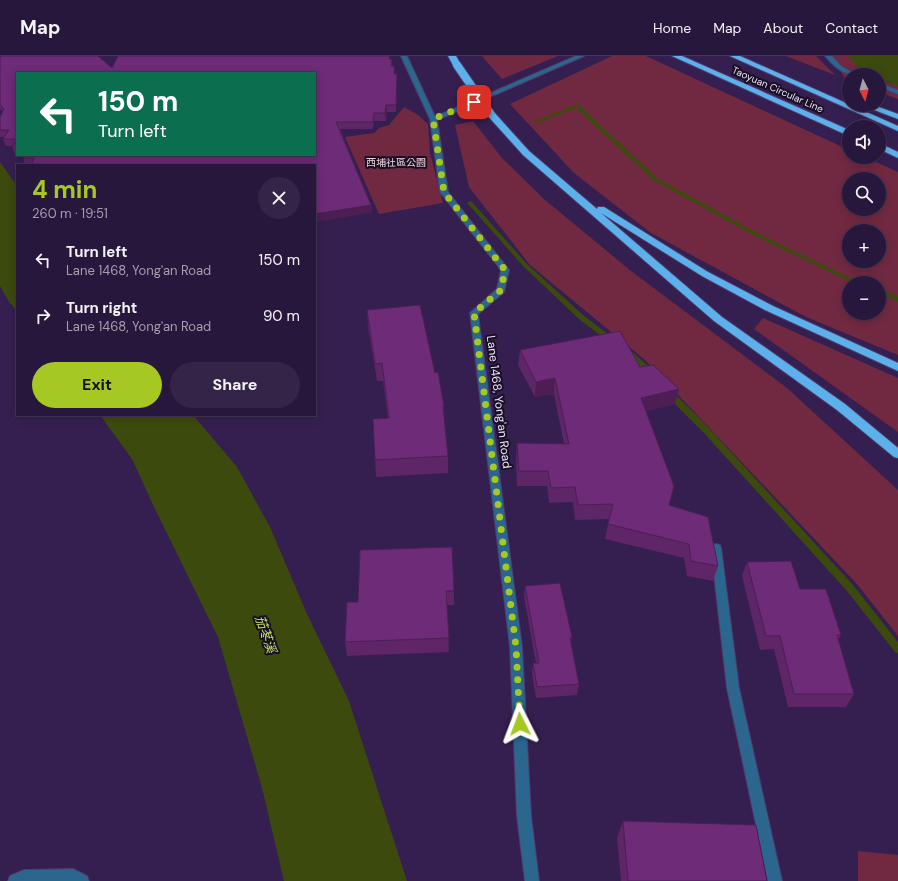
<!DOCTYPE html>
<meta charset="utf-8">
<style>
body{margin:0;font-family:"DM Sans","Noto Sans TC",sans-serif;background:#342447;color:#f1f3f6;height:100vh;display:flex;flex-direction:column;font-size:15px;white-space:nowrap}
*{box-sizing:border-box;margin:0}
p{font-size:13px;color:#a59faf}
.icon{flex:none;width:22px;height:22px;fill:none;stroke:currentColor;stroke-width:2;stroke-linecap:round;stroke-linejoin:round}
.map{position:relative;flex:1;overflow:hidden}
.drawer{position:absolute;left:16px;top:108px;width:300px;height:252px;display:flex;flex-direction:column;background:#28173c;border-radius:0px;box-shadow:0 2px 10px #0003,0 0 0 1px #443656}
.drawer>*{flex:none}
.guide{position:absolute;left:16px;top:16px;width:300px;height:84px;border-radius:0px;box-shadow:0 2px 10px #0003,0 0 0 1px #443656;background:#0b6e4f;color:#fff;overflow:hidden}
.needle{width:26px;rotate:174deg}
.fabs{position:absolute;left:842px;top:12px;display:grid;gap:8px}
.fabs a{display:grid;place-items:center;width:44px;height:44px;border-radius:50%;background:#28173c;box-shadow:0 2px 10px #0003,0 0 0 1px #443656;font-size:20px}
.pin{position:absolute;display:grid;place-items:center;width:34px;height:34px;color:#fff;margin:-17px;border-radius:8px;box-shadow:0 2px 6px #0006}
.me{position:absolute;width:44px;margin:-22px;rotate:357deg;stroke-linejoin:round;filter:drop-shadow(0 0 3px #0008)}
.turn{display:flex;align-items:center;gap:14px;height:84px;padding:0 16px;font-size:18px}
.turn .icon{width:52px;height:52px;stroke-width:2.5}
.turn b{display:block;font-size:28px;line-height:34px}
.round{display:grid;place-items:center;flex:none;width:42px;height:42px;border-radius:21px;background:#342447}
.overview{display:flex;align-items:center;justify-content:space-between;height:68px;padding:0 16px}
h1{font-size:24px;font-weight:700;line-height:30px;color:#a5c823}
.primary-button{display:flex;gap:8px;margin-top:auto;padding:8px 16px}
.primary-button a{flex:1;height:46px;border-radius:24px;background:#a5c823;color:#111;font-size:16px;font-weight:700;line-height:46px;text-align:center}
.primary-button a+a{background:#342447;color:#f1f3f6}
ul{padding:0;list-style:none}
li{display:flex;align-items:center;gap:12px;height:56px;padding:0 16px}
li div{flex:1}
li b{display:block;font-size:15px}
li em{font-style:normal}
header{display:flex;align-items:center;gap:24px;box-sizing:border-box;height:56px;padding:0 20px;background:#28173c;border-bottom:1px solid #443656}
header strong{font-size:19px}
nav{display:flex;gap:22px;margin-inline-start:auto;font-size:14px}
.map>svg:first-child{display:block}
.green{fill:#702941;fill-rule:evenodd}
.water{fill:#3c4a0e}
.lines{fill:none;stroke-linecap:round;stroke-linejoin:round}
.stream{fill:#3c4a0e;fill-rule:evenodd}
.service-casing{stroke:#4f3a68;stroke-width:2}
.minor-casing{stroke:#4f3a68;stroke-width:2}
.motorway-casing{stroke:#4f3a68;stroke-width:2}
.service{fill:#2b668f;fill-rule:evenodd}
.minor{fill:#2b668f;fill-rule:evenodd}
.motorway{fill:#5cb0ec;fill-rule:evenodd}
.motorway-bridge-casing{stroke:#4f3a68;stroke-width:10;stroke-linecap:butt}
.motorway-bridge{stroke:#5cb0ec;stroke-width:8}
.wall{fill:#5e2567;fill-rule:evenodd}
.shaded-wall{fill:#4c1e54}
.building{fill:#6d2b78;stroke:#4c1e54}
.route{stroke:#a5c823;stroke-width:7;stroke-dasharray:0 12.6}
.labels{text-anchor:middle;stroke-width:4;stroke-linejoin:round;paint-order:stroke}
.far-street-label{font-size:10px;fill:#ece3fc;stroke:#180f25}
.far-park-label{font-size:10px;fill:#f1d4da;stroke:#180f25}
.street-label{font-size:12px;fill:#ece3fc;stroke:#180f25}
.water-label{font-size:13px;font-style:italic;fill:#c3e65a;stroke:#180f25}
</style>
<header>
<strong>Map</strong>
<nav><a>Home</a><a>Map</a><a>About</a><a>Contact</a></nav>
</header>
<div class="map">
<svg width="898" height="825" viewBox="0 0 898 825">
<rect width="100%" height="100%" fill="#351f50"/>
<g class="green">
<path d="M482,0H558L502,23Z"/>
<path d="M612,0H646L849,94V101H865L898,116V299L806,261L651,177L574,117L510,48ZM849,123H879V153H849ZM849,175H879V205H849ZM849,227H879V257H849Z"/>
<path d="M786,0H816L835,19Z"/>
<path d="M831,0H898V43L879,36V19H849V25L846,24Z"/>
<path d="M404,51L418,59L428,68L430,97L443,147L379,158L345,81L374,77L379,72L389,69Z"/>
<path d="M473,65L502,102L544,143L631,215L787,332L898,434V580L857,528L645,304L530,209L469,131L455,69Z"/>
<path d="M763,262L898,322V376L754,273Z"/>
<path d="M858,795L898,799V825H858Z"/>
</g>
<g class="water">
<path d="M848,0H898V30L879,24V19H864Z"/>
<path d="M0,106L17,130V255L9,246L0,230Z"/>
<path d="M100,359H193L237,411L270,471L307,558L349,645L407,825H284L262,732L218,581L155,453L132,403Z"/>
</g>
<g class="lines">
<g class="stream">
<path d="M575,49H579L657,122L761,179L861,227H853L757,181L653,124L576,52L537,67L532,66Z"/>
<path d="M470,145L472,146L527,208L583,259L613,282L615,284L613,286H609L579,263L523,210L468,148L467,147Z"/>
<path d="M879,233L898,240V245L879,237Z"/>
<path d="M624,294H630L654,315L655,317L654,319H648L624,298L623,296Z"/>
<path d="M668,333L671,334L710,373L853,529L898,586V597L895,596L847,535L704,377L665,338L664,336L665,334Z"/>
</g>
<g class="service-casing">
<g id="service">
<path d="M401,0H407L436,63L435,64L430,63Z"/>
<path d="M716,488L720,489L721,492L739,632L782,825H768L727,632L711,492L712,489Z"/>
<path d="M73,813L87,820L89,825H8L10,820L24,814Z"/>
</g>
</g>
<g class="minor-casing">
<g id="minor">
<path d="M576,0H584L437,64L448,136L509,214L504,236L478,258L522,591L531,760L539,825H525L517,760L510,591L470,257L497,233L501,214L440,136L430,63Z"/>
<path d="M825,0H832L841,10L857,19C843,19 834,10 825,0Z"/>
<path d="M879,27L898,34V38L879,31Z"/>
</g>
</g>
<g class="motorway-casing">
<g id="motorway">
<path d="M448,0H456L461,9L460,11H454Z"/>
<path d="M672,0H682L849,74V80Z"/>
<path d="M730,0H740L898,70V75Z"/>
<path d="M861,49H873L898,58V63Z"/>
<path d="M487,55H493L529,95L597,153L598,151H604L708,216L773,250L898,307V315L765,254L702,220L601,157L722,261L845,348L898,392V402L894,401L837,354L714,265L523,99L487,59Z"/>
<path d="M879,87L898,96V102L879,93Z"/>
</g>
</g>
<use href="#service" class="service"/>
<use href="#minor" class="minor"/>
<use href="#motorway" class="motorway"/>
<g class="motorway-bridge-casing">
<path id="motorway-bridge" d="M457,9L490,57"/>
</g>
<use href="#motorway-bridge" class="motorway-bridge"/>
</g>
<g class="wall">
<path d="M0,0L112,12L118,0H390L392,10L395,18H397L396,56H387L386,65H374L373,73H340L371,149L372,156L315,166V109H25L23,102L24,99H15L12,92L13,90H6L3,83L4,81H0V61L3,56L0,53ZM17,17L315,99H17Z"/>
<path d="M367,254L435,317L444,350V362L448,400V417L376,421L375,404L388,363L383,325H377L368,271Z"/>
<path d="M520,294L640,311L679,333L675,348L646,355L669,449L718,510L713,525L687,520L684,502L605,483L609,463L575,464L573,446L549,447L547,430H517L516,402L517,387L564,388L554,338L535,341L518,309Z"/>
<path d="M360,494L454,535V549H447L449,596L347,600L345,586L358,546Z"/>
<path d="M747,506L800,533L841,579L838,584L854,638L846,651H788L774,593L760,594L742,520Z"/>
<path d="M525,530L572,581L571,587L579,628L577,639L536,642L532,618L533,607H536L524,541Z"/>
<path d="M623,765L767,825H621L617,782Z"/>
</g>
<g class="shaded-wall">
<path d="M386,49L387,56L386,65L385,57Z"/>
<path d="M374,57V65L373,73V66Z"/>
<path d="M371,149L372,156L317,166L316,158Z"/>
<path d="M555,322L554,338L535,341L536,326Z"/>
<path d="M679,333L675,348L638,357L641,342Z"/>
</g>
<g class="building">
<path d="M0,0H98L112,12L118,0H390L389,3H392L391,10H394V18H397L396,49H386L385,57H374L373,66H336L371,149L315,158V109H31L34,102H23L24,99H315V17H17V92H12L17,83H3L9,74H0V61L4,53L0,48Z"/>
<path d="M420,249L435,317L438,316L444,350H443L448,400L375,404L373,363L389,362L382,307L375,308L367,254Z"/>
<path d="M620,275L640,311L653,309L679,333L641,342L674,430L669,449L708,461L718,510L691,505L689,488L608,468L613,448L578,449L575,431L551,432L548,415H519L517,387L569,388L555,322L536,326L520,294Z"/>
<path d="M452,491L454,535H446L449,582L345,586L347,546H358L360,494Z"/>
<path d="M791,505L800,533H826L841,579H837L854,638H794L780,580H766L747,506Z"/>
<path d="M560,527L572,581L570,582L579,628L537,631L533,607H539L525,530Z"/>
<path d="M623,765L756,769L767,825H628Z"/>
</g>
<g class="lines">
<path class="route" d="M474,46L433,63L444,136L505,214L501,234L474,257L516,591L520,668"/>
</g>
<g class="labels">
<g class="far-street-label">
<text transform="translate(778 33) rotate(24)" y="4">Taoyuan Circular Line</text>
</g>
<g class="far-park-label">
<text x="396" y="110">西埔社區公園</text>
</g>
<g class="street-label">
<text transform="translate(499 346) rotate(83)" y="4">Lane 1468, Yong'an Road</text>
</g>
<g class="water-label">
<text transform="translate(266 578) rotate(71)" y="5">茄苳溪</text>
</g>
</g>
</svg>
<div class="fabs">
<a><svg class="needle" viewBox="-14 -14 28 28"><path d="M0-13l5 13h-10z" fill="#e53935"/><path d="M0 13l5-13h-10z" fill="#a59faf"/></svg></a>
<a><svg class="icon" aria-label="sound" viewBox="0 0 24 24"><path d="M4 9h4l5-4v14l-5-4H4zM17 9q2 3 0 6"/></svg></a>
<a><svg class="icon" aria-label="search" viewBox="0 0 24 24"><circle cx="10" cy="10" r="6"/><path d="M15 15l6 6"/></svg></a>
<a>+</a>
<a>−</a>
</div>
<div class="pin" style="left:474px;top:46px;background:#d93025"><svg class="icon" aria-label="arrive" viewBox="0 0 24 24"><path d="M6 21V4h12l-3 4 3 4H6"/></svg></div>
<svg class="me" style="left:520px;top:668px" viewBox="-20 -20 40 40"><path d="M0-17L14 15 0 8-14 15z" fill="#a5c823" stroke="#fff" stroke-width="4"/></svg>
<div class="guide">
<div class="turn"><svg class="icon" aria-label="left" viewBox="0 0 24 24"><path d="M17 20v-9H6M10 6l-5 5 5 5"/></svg><div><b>150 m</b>Turn left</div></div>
</div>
<section class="drawer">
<div class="overview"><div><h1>4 min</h1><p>260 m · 19:51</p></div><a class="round"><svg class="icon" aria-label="close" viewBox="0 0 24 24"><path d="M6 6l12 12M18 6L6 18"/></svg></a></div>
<ul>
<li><svg class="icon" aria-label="left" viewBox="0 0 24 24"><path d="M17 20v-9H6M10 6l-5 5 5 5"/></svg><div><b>Turn left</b><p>Lane 1468, Yong'an Road</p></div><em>150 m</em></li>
<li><svg class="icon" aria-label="right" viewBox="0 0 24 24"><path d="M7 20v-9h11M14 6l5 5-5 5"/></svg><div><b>Turn right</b><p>Lane 1468, Yong'an Road</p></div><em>90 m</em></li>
</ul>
<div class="primary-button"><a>Exit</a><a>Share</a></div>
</section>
</div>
